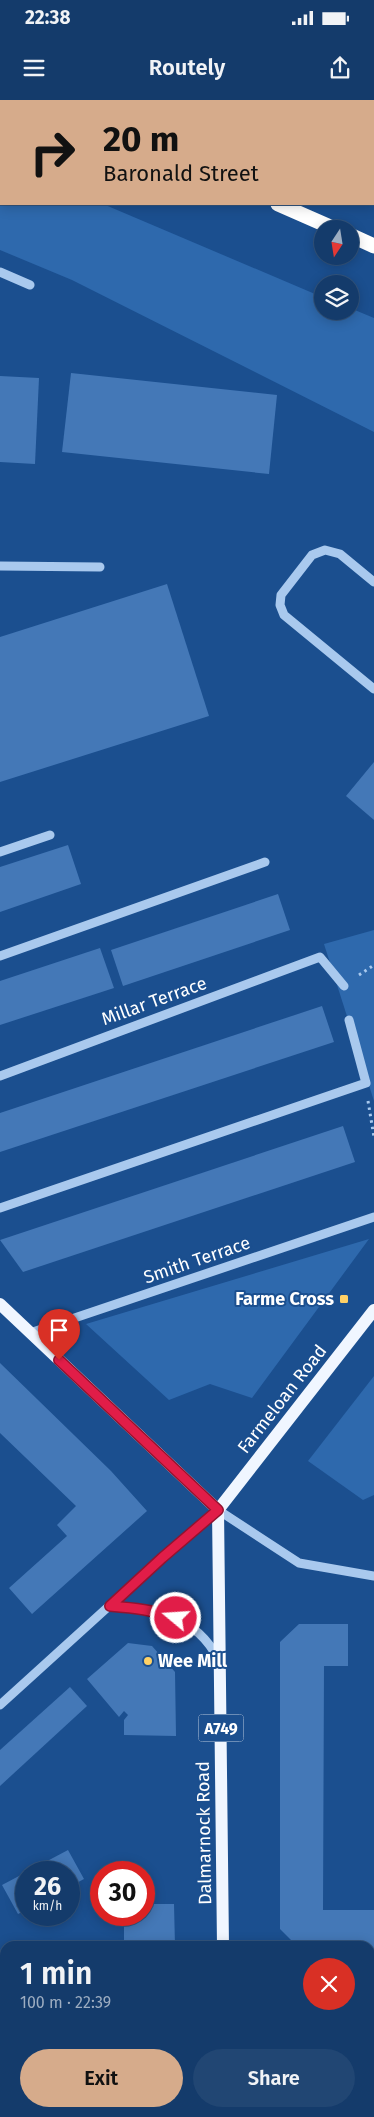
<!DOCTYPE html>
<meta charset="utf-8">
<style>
body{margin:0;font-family:"Fira Sans",sans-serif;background:#214673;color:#f1f3f6;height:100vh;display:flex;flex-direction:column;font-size:19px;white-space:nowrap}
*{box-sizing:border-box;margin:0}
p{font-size:16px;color:#9dadc1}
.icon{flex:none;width:28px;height:28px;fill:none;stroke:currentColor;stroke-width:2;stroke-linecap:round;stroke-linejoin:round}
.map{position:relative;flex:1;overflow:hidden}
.sheet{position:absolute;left:0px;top:1841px;width:375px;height:176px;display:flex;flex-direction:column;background:#143b6b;border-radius:15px 15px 0 0;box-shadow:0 2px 12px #0003,0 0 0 1px #33557e}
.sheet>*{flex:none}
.hud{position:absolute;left:0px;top:0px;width:375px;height:105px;box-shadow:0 2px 12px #0003,0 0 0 1px #33557e;background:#d6ab8b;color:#111;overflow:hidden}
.needle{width:32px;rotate:192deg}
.tools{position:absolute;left:314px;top:120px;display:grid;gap:10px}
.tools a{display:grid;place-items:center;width:45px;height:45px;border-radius:50%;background:#143b6b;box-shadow:0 2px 12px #0003,0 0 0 1px #33557e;font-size:25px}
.speed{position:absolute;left:15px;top:1761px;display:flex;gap:10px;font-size:25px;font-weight:700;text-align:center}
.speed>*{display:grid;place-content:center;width:65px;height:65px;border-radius:50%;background:#143b6b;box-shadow:0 2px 12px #0003,0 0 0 1px #33557e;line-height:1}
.speed small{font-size:12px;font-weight:400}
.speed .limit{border:8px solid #d22;background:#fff;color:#111}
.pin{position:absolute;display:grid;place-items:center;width:42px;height:42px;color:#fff;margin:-51px -21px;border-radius:50% 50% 50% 0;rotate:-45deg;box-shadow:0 0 5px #0007}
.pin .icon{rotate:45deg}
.me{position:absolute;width:55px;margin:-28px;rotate:288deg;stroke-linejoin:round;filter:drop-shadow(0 0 4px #0008)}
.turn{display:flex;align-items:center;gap:18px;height:105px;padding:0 20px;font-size:22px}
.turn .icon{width:65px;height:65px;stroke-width:2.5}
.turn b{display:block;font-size:35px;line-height:42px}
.round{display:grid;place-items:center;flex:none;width:52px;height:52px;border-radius:26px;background:#214673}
.overview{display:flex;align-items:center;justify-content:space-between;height:85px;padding:0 20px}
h1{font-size:30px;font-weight:600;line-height:38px}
.button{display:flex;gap:10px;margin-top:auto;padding:10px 20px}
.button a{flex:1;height:58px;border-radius:30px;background:#d6ab8b;color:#111;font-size:20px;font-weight:600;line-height:58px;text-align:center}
.button a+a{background:#214673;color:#f1f3f6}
.status{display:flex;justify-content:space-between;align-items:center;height:35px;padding:0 25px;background:#143b6b;direction:ltr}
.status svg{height:14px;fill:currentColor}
header{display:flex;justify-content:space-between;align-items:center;height:65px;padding:0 20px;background:#143b6b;font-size:22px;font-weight:600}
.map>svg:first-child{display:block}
.green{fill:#2e69ad}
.building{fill:#4478b7}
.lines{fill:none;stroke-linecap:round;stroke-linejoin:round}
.path{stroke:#a9c9ee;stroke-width:3;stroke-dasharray:2.5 4;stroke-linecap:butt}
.minor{stroke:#a9c9ee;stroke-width:9}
.major{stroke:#f0f6ff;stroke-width:12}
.highway{stroke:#fff;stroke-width:15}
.route-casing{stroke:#92132f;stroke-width:12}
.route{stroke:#e11d48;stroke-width:9}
.poi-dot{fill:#ffd166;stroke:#1b4f8f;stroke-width:2}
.labels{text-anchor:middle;stroke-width:4;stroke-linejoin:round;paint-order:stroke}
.shield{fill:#1b4f8f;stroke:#bbcadd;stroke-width:1}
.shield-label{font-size:16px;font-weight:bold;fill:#fff}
.street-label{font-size:18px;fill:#fff;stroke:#1b4f8f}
.poi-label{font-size:18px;font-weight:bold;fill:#fff;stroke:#1b4f8f;text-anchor:end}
</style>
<div class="status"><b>22:38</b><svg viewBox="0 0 49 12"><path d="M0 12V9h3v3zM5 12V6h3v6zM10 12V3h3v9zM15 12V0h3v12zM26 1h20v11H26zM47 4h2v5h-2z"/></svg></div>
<header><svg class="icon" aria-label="menu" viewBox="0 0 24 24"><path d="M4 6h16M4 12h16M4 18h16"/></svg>Routely<svg class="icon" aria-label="share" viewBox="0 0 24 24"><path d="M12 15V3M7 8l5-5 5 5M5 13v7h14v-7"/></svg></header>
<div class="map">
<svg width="374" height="2017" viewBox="0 0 374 2017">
<rect width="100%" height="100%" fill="#1b4f8f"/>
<g class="green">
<path d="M0,60L1,104H103L322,197V211H350V208L374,218V332L72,180L0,150Z"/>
<path d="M374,830V1001L324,844Z"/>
<path d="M369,1139L252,1298L210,1284L169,1300L86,1224Z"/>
<path d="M374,1276V1395L363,1400L308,1361Z"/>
</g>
<g class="building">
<path d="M71,273L277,295L269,374L62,352Z"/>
<path d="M0,276L39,278L35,364L0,362Z"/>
<path d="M167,484L209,616L0,682V537Z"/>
<path d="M374,662V720L346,696Z"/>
<path d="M68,745L81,784L0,812V767Z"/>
<path d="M278,794L290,830L123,886L111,850Z"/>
<path d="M100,848L114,888L0,925V881Z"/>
<path d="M322,906L334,942L0,1052V1013Z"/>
<path d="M343,1026L355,1062L23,1172L0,1140Z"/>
<path d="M0,1263L111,1371L147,1411L32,1514L9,1488L67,1436L57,1425L76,1406L0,1333Z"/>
<path d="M299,1524H348V1566H324L323,1810H374V1857H370V1846H297L280,1829V1542Z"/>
<path d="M128,1543L152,1546L175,1572L176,1636L124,1635V1620L128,1615L124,1611L119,1617L87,1579Z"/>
<path d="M70,1587L87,1606L0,1686V1650Z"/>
<path d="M68,1750L84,1779L69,1787V1772H26V1810L18,1814L2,1785Z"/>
<path d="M144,1804H174L175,1846H124V1815H144Z"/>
<path d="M0,1959H5V2012H30V2016H0Z"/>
<rect x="39" y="2012" width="56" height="5"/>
</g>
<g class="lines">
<g class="path">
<path d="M359,875L374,865"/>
<path d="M368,1001L374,1037"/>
</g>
<g class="minor">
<path d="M0,172L30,185"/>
<path d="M0,466L100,467"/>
<path d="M374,482L340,454L325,450L312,455L281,495L280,505L284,515L374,589"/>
<path d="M0,752L50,735"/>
<path d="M0,856L265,762"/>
<path d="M0,976L320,857L344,886"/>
<path d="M0,1108L366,983L349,920"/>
<path d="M30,1233L374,1117"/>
<path d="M110,1506C155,1509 196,1515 218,1559"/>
<path d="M0,1605L162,1458L218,1410L299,1463L374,1476"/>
<path d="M313,2012V2017"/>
</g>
<g class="major">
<path d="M0,1204L218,1410"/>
<path d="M218,1410L223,1846"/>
<path d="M218,1410L374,1210"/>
<path d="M224,2017V2012"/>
</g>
<g class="highway">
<path d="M5,0L8,1"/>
<path d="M36,0L39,1"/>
<path d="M231,0L233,1"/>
<path d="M253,0L255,1"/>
<path d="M278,104L335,129"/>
<path d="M350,135L374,146"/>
</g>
</g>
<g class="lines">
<g class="route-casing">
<path id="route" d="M59,1260L218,1410L162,1458L110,1506C134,1508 154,1510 176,1518"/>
</g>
<use href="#route" class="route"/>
</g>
<g class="poi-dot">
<rect x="339" y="1194" width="10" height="10" rx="2.5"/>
<circle cx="148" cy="1561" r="5"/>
</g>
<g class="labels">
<rect class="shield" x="198.5" y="1614.5" width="45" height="27" rx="4"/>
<g class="shield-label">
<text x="221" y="1634">A749</text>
</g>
<g class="street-label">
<text transform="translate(154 901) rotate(-20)" y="6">Millar Terrace</text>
<text transform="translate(197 1160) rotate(-19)" y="6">Smith Terrace</text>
<text transform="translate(282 1299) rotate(-52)" y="6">Farmeloan Road</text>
<text transform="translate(204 1733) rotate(-91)" y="6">Dalmarnock Road</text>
</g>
<g class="poi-label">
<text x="334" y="1205">Farme Cross</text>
<text x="158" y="1567" text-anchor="start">Wee Mill</text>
</g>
</g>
</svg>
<div class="tools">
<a><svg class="needle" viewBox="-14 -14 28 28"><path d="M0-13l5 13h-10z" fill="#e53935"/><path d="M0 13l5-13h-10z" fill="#9dadc1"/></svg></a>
<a><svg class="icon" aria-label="layers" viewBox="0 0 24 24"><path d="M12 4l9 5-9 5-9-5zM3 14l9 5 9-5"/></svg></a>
</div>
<div class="speed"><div>26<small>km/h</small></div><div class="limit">30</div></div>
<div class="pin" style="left:59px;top:1260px;background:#d93025"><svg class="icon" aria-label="arrive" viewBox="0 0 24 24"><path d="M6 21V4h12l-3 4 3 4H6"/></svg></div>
<svg class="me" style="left:176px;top:1518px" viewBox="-20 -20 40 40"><circle r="17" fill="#e11d48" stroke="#fff" stroke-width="3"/><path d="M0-11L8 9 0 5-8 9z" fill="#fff"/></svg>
<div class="hud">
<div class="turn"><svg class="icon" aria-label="right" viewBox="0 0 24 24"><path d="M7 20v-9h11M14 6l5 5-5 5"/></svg><div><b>20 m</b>Baronald Street</div></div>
</div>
<section class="sheet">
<div class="overview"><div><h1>1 min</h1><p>100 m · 22:39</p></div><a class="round" style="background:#d93025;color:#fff"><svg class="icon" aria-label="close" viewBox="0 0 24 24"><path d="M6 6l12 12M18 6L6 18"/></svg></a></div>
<div class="button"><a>Exit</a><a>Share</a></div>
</section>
</div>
